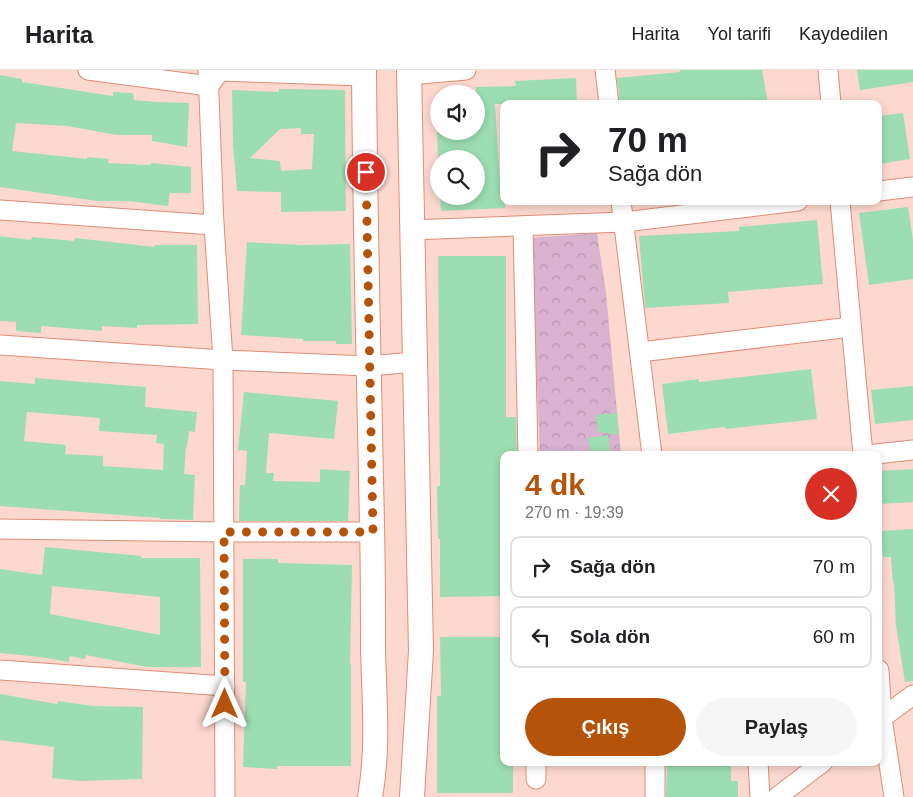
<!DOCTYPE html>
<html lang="tr">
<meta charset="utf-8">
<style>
body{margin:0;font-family:Helvetica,sans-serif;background:#f6f6f6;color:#202124;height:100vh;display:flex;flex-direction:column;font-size:19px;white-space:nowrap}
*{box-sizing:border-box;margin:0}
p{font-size:16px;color:#757577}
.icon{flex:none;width:28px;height:28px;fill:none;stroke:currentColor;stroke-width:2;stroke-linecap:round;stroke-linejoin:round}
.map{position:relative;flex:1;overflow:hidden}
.sheet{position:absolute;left:500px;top:381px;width:382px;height:315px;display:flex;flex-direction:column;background:#fff;border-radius:10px;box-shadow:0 2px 8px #0003}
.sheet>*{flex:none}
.hud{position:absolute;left:500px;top:30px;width:382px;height:105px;border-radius:10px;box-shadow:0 2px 8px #0003;background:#fff;color:#202124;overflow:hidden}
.fabs{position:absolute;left:430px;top:15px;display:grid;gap:10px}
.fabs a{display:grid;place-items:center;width:55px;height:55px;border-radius:50%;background:#fff;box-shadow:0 2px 8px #0003;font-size:25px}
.pin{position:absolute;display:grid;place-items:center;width:42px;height:42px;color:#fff;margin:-21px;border:2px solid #fff;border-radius:50%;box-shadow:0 1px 5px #0007}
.me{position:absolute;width:55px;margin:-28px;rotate:0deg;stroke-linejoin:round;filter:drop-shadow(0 0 4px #0008)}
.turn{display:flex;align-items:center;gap:18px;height:105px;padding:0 25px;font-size:22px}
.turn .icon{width:65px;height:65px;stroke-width:2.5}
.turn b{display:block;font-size:35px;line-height:42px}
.round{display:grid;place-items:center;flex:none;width:52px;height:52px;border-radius:26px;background:#f6f6f6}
.summary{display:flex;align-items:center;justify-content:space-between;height:85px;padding:0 25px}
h1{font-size:30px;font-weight:700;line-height:38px;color:#b45309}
.cta{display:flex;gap:10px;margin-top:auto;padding:10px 25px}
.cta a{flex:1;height:58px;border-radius:30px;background:#b45309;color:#fff;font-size:20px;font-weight:700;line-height:58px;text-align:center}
.cta a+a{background:#f6f6f6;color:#202124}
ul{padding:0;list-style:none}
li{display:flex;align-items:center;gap:15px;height:62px;margin:0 10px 8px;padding:0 15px;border:2px solid #e0e0e0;border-radius:10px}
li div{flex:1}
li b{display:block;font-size:19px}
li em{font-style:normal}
header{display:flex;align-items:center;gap:30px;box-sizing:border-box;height:70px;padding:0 25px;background:#fff;border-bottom:1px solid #e0e0e0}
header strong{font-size:24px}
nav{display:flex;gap:28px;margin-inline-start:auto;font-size:18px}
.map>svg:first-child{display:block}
.park{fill:url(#park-crowns)}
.building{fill:#9cdeb2;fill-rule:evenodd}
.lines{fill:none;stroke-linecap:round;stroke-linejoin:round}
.minor-casing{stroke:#df8c78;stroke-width:21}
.tertiary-casing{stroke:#df8c78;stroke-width:26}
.minor{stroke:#fff;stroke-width:19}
.tertiary{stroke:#fff;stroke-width:24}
.route{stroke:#b45309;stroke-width:9;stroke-dasharray:0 16.2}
</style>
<header>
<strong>Harita</strong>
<nav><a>Harita</a><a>Yol tarifi</a><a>Kaydedilen</a></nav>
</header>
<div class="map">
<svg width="913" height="727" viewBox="0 0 913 727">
<defs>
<pattern id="park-crowns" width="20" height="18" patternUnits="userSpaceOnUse" patternTransform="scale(1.25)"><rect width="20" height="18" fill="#d8b2cf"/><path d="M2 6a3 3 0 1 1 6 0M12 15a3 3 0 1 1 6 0" fill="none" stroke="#ba98b1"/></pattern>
</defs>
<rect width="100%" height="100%" fill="#fcd8cf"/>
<path class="park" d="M597,163L606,223L621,385H540L531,168Z"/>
<g class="building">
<path d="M680,0H762L768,34H620L617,8L680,2Z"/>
<path d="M857,0H913V12L860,20Z"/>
<path d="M0,5L22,9V12L113,26V22L133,23L134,30L158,32L189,33L187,77L152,71V65H117L67,56L16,53L12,81L87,89V87L109,89L108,93L150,95L151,93L191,97V123H170L168,136L128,131H97L0,117Z"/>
<path d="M576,8L577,34H495L501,126H504L505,138L441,141L440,126H476V89H438L437,61H476V17L516,16L515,11Z"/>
<path d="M279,19L345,20L346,141L281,142V122L237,121L233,74L232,20L279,22ZM301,58V64H314L312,99L281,101L280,91L250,88L280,59Z"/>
<path d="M903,43L910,89L879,94V46Z"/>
<path d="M908,137L913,170V209L869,215L859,143Z"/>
<path d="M817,150L823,214L728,222L729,233L645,238L639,166L739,161V157Z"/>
<path d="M0,166L31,170L32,167L74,171L75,168L155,177L154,175H197L198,254L137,255V258L102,256V261L41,256V263L16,261V252L0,251Z"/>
<path d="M247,172L302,175L350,174L352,274H336V271H303V269L241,265Z"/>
<path d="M438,186H506V347H516L517,385H504V526L440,527V469H438L437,416H440Z"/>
<path d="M811,299L817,349L726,359L725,357L668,364L662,314L699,309V312Z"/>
<path d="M35,308L146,317L145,337L197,342L195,362L189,361L187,377H186L184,404L195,405L193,450L160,449V448L0,436V311L35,314ZM27,342L100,348L99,361L157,365L156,373L164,374L163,400L103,396V386L65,384L66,375L24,371Z"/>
<path d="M913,316V350L875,354L871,320Z"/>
<path d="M244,322L338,331L334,369L269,363L266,403H274L273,411L320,412V399L350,401L348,451H239L240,415H245L247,381L238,380Z"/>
<path d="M617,343L619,365L598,362L596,345Z"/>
<path d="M608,365L610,383L591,385L588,368Z"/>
<path d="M913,399V432L879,434V401Z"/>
<path d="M913,459V611L905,612L896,556L894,513H893L891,487H883L881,461Z"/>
<path d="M45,477L141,486V488H200L201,597H147L86,585L85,589L70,586L69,592L40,587L0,583V499L42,505ZM52,516L160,527V565L50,544Z"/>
<path d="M243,489H278V493L352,495L350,594H351V696H277V699L243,697L246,612H243Z"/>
<path d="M440,567H504V692H513V723H437V626H441Z"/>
<path d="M0,624L57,634L58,631L93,636L143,637L142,709L80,711L52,708L54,677L0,670Z"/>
<path d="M667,692H731V711H738V727H666Z"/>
</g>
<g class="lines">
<g class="minor-casing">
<g id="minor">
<path d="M88,0L209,16L220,1L364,6"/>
<path d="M208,0L214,155L223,290L225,727"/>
<path d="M605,0L609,34"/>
<path d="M828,0L831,34"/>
<path d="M409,5L466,0"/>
<path d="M879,121L913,117"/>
<path d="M621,131L652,385"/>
<path d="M840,131L863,385"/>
<path d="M0,140L214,155"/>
<path d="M523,156L528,385"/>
<path d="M411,160L624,152L798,131"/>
<path d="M0,275L223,290L368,296L415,292"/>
<path d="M640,282L851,257"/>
<path d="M867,385L913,380"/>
<path d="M0,459L224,462H373"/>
<path d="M0,600L225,616"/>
<path d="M879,600L882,648L894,727"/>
<path d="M879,650L913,625"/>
<path d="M536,692V709"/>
<path d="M758,692L760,727"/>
<path d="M655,727V692"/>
<path d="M777,727L823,692"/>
</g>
</g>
<g class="tertiary-casing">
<g id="tertiary">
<path d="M364,0C365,152 369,304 372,456C373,496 373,536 373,577C374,627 379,677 370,727"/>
<path d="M409,0L421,581L412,727"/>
</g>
</g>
<use href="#minor" class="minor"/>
<use href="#tertiary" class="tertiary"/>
</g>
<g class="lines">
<path class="route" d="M225,634L224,462H373L366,102"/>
</g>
</svg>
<div class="fabs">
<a><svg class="icon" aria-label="sound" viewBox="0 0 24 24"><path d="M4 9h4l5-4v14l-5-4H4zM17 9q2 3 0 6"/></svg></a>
<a><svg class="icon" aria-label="search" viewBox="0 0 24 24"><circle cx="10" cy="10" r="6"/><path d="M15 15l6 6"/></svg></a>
</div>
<div class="pin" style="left:366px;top:102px;background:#d93025"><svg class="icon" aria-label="arrive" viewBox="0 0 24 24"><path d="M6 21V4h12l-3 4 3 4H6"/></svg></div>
<svg class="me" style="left:225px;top:634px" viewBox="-20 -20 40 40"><path d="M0-17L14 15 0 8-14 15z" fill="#b45309" stroke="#fff" stroke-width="4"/></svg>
<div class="hud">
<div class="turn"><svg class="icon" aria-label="right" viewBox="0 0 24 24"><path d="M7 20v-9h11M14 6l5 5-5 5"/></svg><div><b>70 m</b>Sağa dön</div></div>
</div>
<section class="sheet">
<div class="summary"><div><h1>4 dk</h1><p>270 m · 19:39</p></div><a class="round" style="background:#d93025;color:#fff"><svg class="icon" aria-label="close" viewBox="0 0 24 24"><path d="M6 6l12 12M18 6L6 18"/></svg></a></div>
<ul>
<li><svg class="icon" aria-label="right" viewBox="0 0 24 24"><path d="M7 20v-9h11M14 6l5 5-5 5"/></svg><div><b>Sağa dön</b></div><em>70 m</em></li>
<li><svg class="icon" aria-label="left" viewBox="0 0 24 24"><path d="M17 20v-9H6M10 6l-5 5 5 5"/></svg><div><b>Sola dön</b></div><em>60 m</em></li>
</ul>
<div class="cta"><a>Çıkış</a><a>Paylaş</a></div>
</section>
</div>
